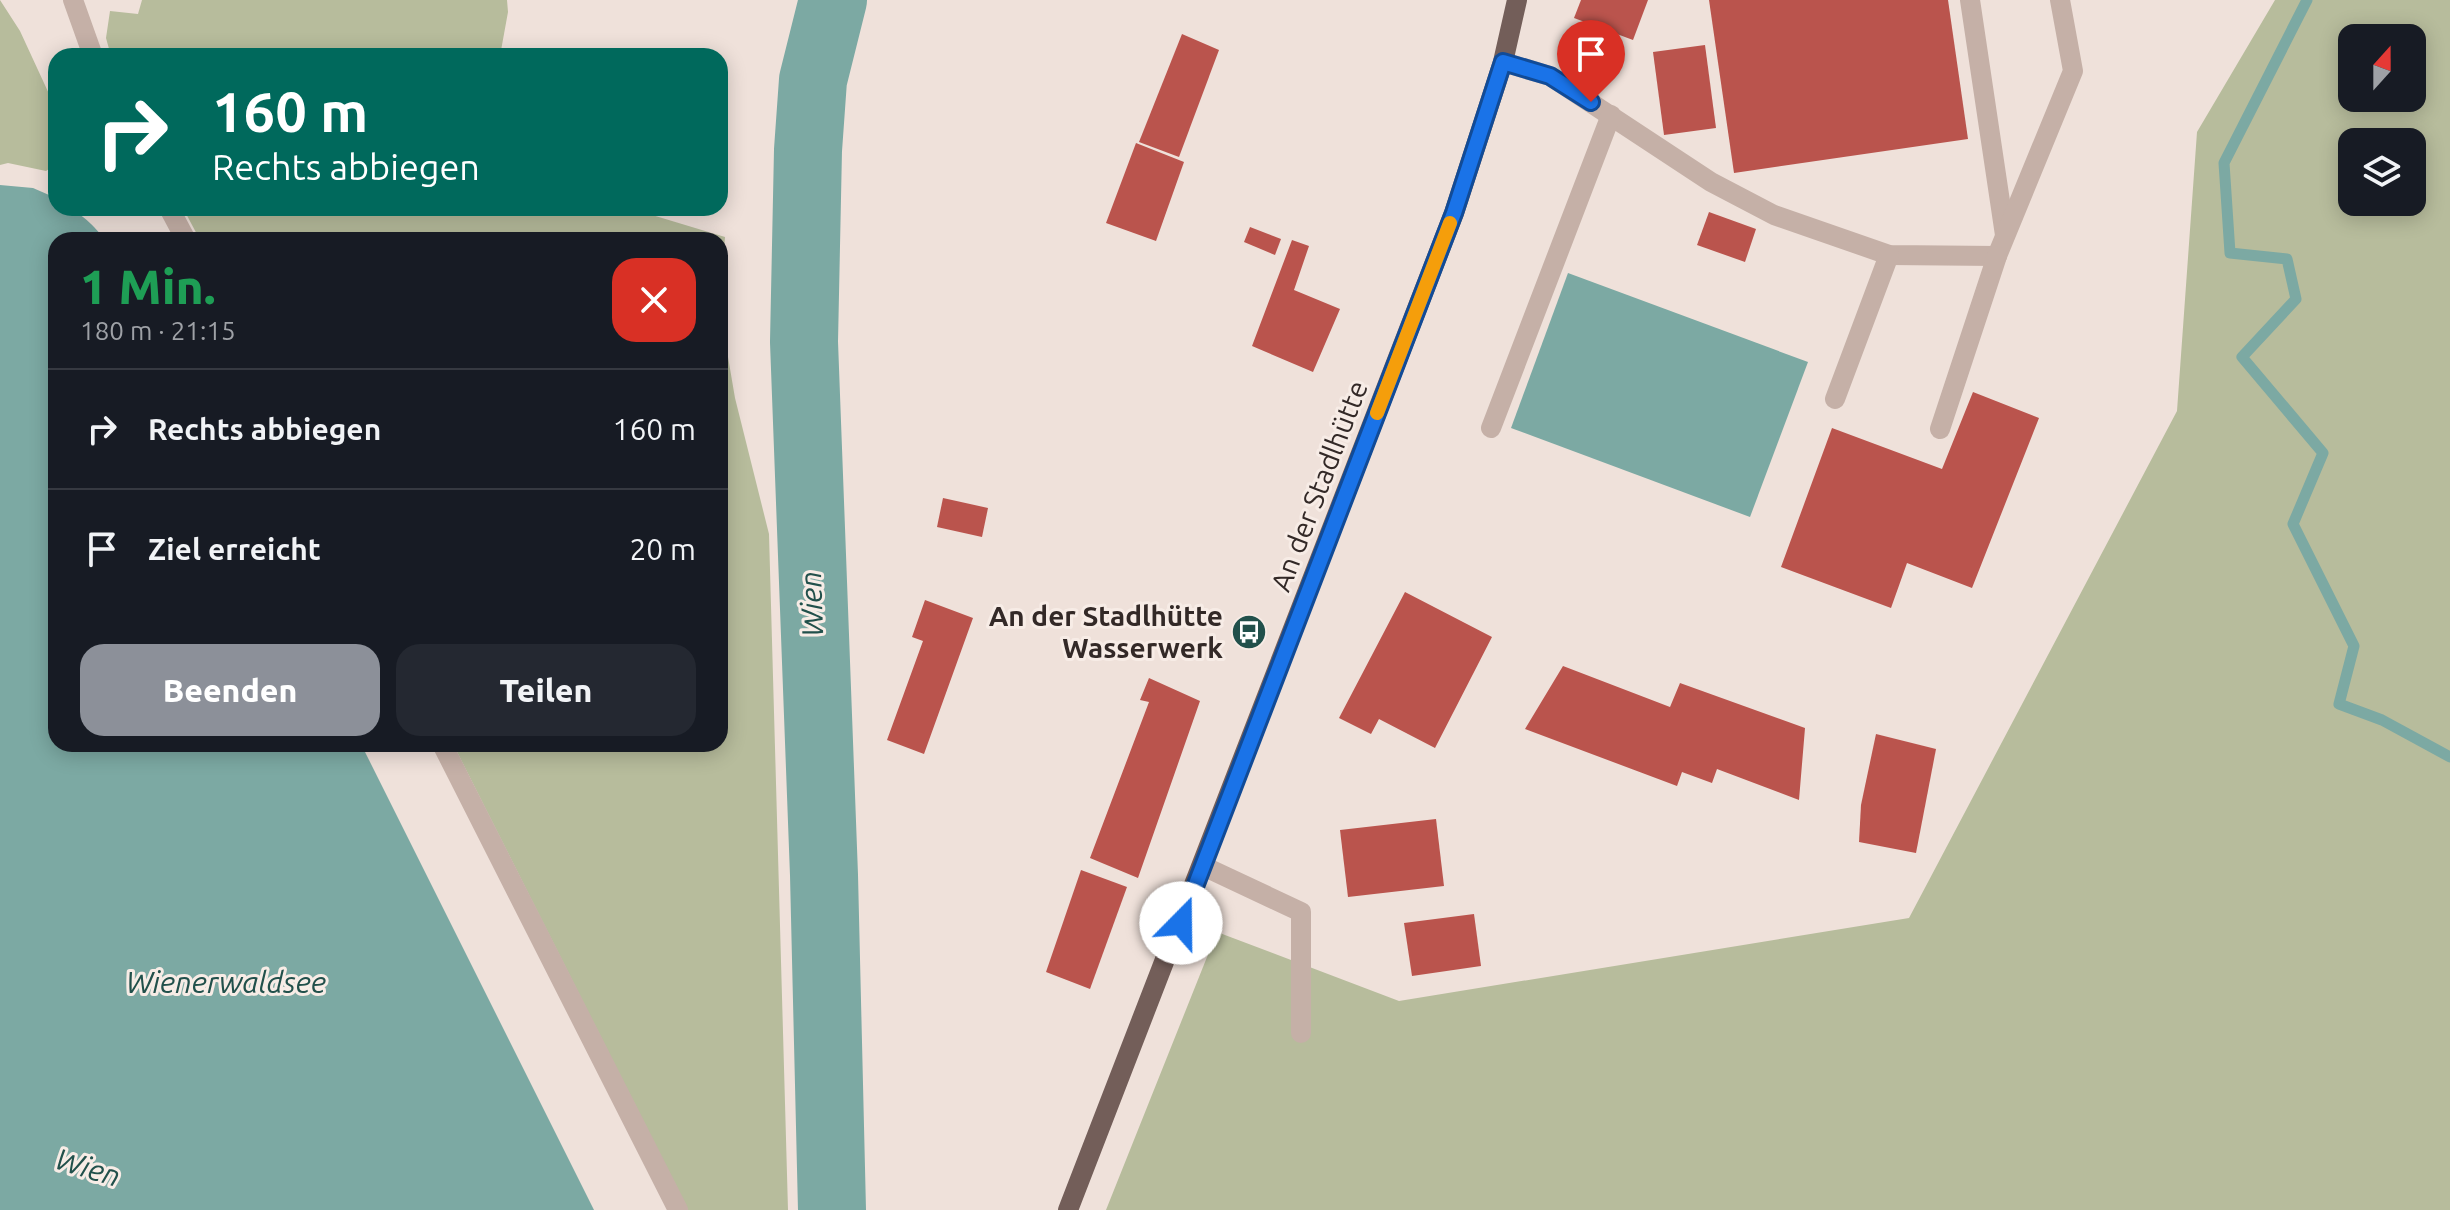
<!DOCTYPE html>
<html lang="de">
<meta charset="utf-8">
<style>
body{margin:0;font-family:Ubuntu,sans-serif;background:#242831;color:#f1f3f6;height:100vh;display:flex;flex-direction:column;font-size:30px;white-space:nowrap}
*{box-sizing:border-box;margin:0}
p{font-size:26px;color:#9ea1a6}
.icon{flex:none;width:44px;height:44px;fill:none;stroke:currentColor;stroke-width:2;stroke-linecap:round;stroke-linejoin:round}
.map{position:relative;flex:1;overflow:hidden}
.details{position:absolute;left:48px;top:232px;width:680px;height:520px;display:flex;flex-direction:column;background:#171b24;border-radius:24px;box-shadow:0 4px 20px #0003}
.details>*{flex:none}
.guide{position:absolute;left:48px;top:48px;width:680px;height:168px;border-radius:24px;box-shadow:0 4px 20px #0003;background:#00695c;color:#fff;overflow:hidden}
.needle{width:52px;rotate:21deg}
.buttons{position:absolute;left:2338px;top:24px;display:grid;gap:16px}
.buttons a{display:grid;place-items:center;width:88px;height:88px;border-radius:16px;background:#171b24;box-shadow:0 4px 20px #0003;font-size:40px}
.pin{position:absolute;display:grid;place-items:center;width:68px;height:68px;color:#fff;margin:-82px -34px;border-radius:50% 50% 50% 0;rotate:-45deg;box-shadow:0 0 8px #0007}
.pin .icon{rotate:45deg}
.me{position:absolute;width:88px;margin:-44px;rotate:22deg;stroke-linejoin:round;filter:drop-shadow(0 0 6px #0008)}
.turn{display:flex;align-items:center;gap:28px;height:168px;padding:0 32px;font-size:36px}
.turn .icon{width:104px;height:104px;stroke-width:2.5}
.turn b{display:block;font-size:56px;line-height:68px}
.round{display:grid;place-items:center;flex:none;width:84px;height:84px;border-radius:24px;background:#242831}
.summary{display:flex;align-items:center;justify-content:space-between;height:136px;padding:0 32px}
h1{font-size:48px;font-weight:800;line-height:60px;color:#1e9e55}
.cta{display:flex;gap:16px;margin-top:auto;padding:16px 32px}
.cta a{flex:1;height:92px;border-radius:24px;background:#8c9099;color:#fff;font-size:32px;font-weight:800;line-height:92px;text-align:center}
.cta a+a{background:#242831;color:#f1f3f6}
ul{padding:0;list-style:none}
li{display:flex;align-items:center;gap:24px;height:120px;padding:0 32px;border-top:2px solid #363941}
li div{flex:1}
li b{display:block;font-size:30px}
li em{font-style:normal}
.map>svg:first-child{display:block}
.green{fill:#b7bc9c;fill-rule:evenodd}
.water{fill:#7ca9a3}
.lines{fill:none;stroke-linecap:round;stroke-linejoin:round}
.stream{stroke:#7ca9a3;stroke-width:11}
.river{stroke:#7ca9a3;stroke-width:68}
.building{fill:#ba544d}
.service{stroke:#c5b0a7;stroke-width:20}
.minor{stroke:#c5b0a7;stroke-width:20}
.primary{stroke:#735e59;stroke-width:20}
.route-casing{stroke:#114b97;stroke-width:20}
.route{stroke:#1a73e8;stroke-width:14}
.slow{stroke:#f59e0b;stroke-width:14}
.labels{text-anchor:middle;stroke-width:6;stroke-linejoin:round;paint-order:stroke}
.street-label{font-size:28px;fill:#332927;stroke:#f7ece6}
.poi-label{font-size:28px;font-weight:bold;fill:#332927;stroke:#f7ece6;text-anchor:end}
.water-label{font-size:30px;font-style:italic;fill:#21504b;stroke:#f7ece6}
</style>
<div class="map">
<svg width="2450" height="1210" viewBox="0 0 2450 1210">
<rect width="100%" height="100%" fill="#efe1da"/>
<g class="green">
<path d="M0,0L20,31L56,109V164L46,171L8,163L0,165Z"/>
<path d="M142,0H507L508,12L500,56H111L106,38L110,11L138,14Z"/>
<path d="M2275,0H2450V1210H1106L1217,932L1399,1001L1909,918L2177,411L2197,132ZM2352,38H2412V98H2352ZM2352,142H2412V202H2352Z"/>
<path d="M183,208H629L725,237L720,310L735,398L769,534L788,1210H688L453,744H720V240H200Z"/>
</g>
<g class="water">
<path d="M0,185L33,188L56,198V208C80,208 90,223 106,240H56V744H361L594,1210H0Z"/>
<path d="M1568,273L1808,362L1750,517L1511,428Z"/>
</g>
<g class="lines">
<path class="stream" d="M2307,0L2224,163L2230,253L2287,259L2296,299L2242,357L2323,453L2293,524L2354,646L2339,704L2382,720L2450,757"/>
<path class="river" d="M832,1210L824,875L804,342L808,150L813,80L833,0"/>
</g>
<g class="building">
<path d="M1581,0H1648L1633,40L1574,18Z"/>
<path d="M1709,0H1948L1968,139L1734,173Z"/>
<path d="M1182,34L1219,50L1179,157L1139,142Z"/>
<path d="M1705,45L1716,128L1664,135L1653,52Z"/>
<path d="M1136,143L1184,162L1156,241L1106,223Z"/>
<path d="M1709,212L1756,229L1745,262L1697,245Z"/>
<path d="M1250,227L1281,239L1275,255L1244,242Z"/>
<path d="M1292,240L1309,246L1294,290L1340,309L1313,372L1252,346Z"/>
<path d="M1973,392L2039,418L1972,588L1907,563L1891,608L1781,567L1832,428L1942,469Z"/>
<path d="M943,498L988,508L982,537L937,527Z"/>
<path d="M1405,592L1492,637L1435,748L1379,719L1371,734L1339,718Z"/>
<path d="M925,600L973,618L924,754L887,740L923,641L912,637Z"/>
<path d="M1563,666L1670,707L1680,683L1805,728L1799,800L1717,769L1712,783L1682,772L1677,786L1525,729Z"/>
<path d="M1149,678L1200,701L1138,878L1090,858L1149,702L1140,700Z"/>
<path d="M1876,734L1936,749L1916,853L1859,842L1861,805Z"/>
<path d="M1436,819L1444,886L1348,897L1340,830Z"/>
<path d="M1081,870L1127,887L1090,989L1046,972Z"/>
<path d="M1474,914L1481,966L1412,976L1404,923Z"/>
</g>
<g class="lines">
<g class="service">
<path d="M73,0L93,56"/>
<path d="M1970,0L2005,235"/>
<path d="M1503,62L1550,76L1711,182L1774,215L1889,255L1997,256L2073,71L2060,0"/>
<path d="M169,208L186,240"/>
<path d="M1835,399L1889,255"/>
<path d="M1491,428L1611,115"/>
<path d="M1940,429L1997,256"/>
<path d="M442,744L678,1210"/>
</g>
<path class="minor" d="M1203,866L1301,912V1033"/>
<path class="primary" d="M1068,1210L1454,213L1503,62L1517,0"/>
</g>
<g class="lines">
<g class="route-casing">
<path id="route" d="M1181,923L1454,213L1503,62L1550,76L1591,102"/>
</g>
<use href="#route" class="route"/>
<path class="slow" d="M1377,413L1450,223"/>
</g>
<defs>
<g id="bus-disc" transform="scale(1.8)"><circle r="9.5" fill="#21504b" stroke="#f7ece6"/><path d="M-5-6H5V4H4V6H2V4H-2V6H-4V4H-5ZM-3.5-4V0h7V-4ZM-3.5 1.2v1.5H-2V1.2ZM2 1.2v1.5H3.5V1.2Z" fill="#fff"/></g>
</defs>
<g fill-rule="evenodd">
<use href="#bus-disc" x="1249" y="632"/>
</g>
<g class="labels">
<g class="street-label">
<text transform="translate(1319 486) rotate(-69)" y="10">An der Stadlhütte</text>
</g>
<g class="poi-label">
<text x="1223" y="626">An der Stadlhütte<tspan x="1223" dy="32">Wasserwerk</tspan></text>
</g>
<g class="water-label">
<text transform="translate(812 604) rotate(-92)" y="10">Wien</text>
<text x="226" y="993">Wienerwaldsee</text>
<text transform="translate(88 1168) rotate(17)" y="10">Wien</text>
</g>
</g>
</svg>
<div class="buttons">
<a><svg class="needle" viewBox="-14 -14 28 28"><path d="M0-13l5 13h-10z" fill="#e53935"/><path d="M0 13l5-13h-10z" fill="#9ea1a6"/></svg></a>
<a><svg class="icon" aria-label="layers" viewBox="0 0 24 24"><path d="M12 4l9 5-9 5-9-5zM3 14l9 5 9-5"/></svg></a>
</div>
<div class="pin" style="left:1591px;top:102px;background:#d93025"><svg class="icon" aria-label="arrive" viewBox="0 0 24 24"><path d="M6 21V4h12l-3 4 3 4H6"/></svg></div>
<svg class="me" style="left:1181px;top:923px" viewBox="-20 -20 40 40"><circle r="19" fill="#fff"/><path d="M0-13L10 11 0 6-10 11z" fill="#1a73e8"/></svg>
<div class="guide">
<div class="turn"><svg class="icon" aria-label="right" viewBox="0 0 24 24"><path d="M7 20v-9h11M14 6l5 5-5 5"/></svg><div><b>160 m</b>Rechts abbiegen</div></div>
</div>
<section class="details">
<div class="summary"><div><h1>1 Min.</h1><p>180 m · 21:15</p></div><a class="round" style="background:#d93025;color:#fff"><svg class="icon" aria-label="close" viewBox="0 0 24 24"><path d="M6 6l12 12M18 6L6 18"/></svg></a></div>
<ul>
<li><svg class="icon" aria-label="right" viewBox="0 0 24 24"><path d="M7 20v-9h11M14 6l5 5-5 5"/></svg><div><b>Rechts abbiegen</b></div><em>160 m</em></li>
<li><svg class="icon" aria-label="arrive" viewBox="0 0 24 24"><path d="M6 21V4h12l-3 4 3 4H6"/></svg><div><b>Ziel erreicht</b></div><em>20 m</em></li>
</ul>
<div class="cta"><a>Beenden</a><a>Teilen</a></div>
</section>
</div>
